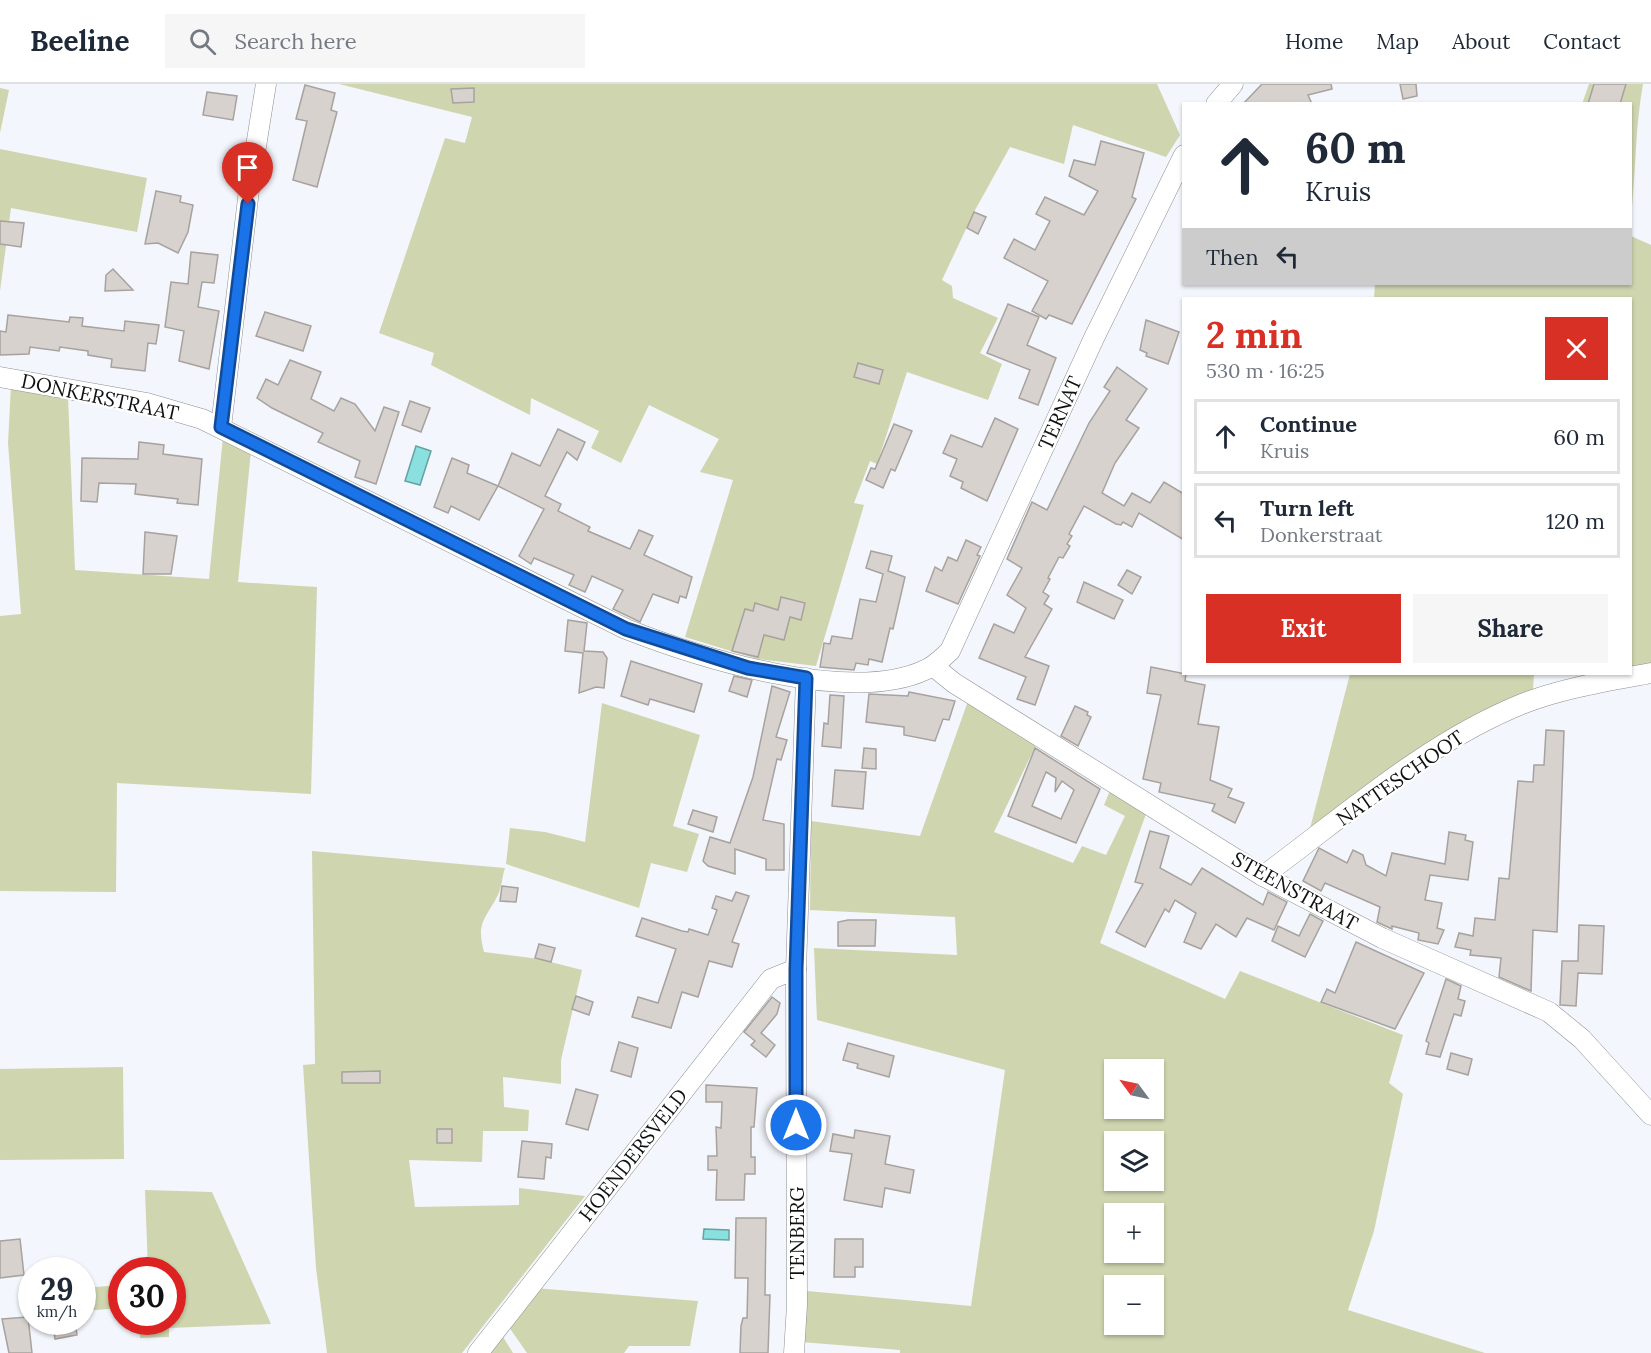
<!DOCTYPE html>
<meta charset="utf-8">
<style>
body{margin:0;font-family:Lora,serif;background:#f6f6f7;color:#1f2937;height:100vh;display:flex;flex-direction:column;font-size:22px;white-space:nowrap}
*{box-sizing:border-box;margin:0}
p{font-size:20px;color:#747a83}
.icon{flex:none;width:33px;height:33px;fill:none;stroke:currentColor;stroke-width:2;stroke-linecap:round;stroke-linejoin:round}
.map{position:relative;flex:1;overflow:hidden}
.drawer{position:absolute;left:1182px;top:213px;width:450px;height:378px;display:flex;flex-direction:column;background:#fff;border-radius:0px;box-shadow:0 2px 4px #0004}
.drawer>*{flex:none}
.hud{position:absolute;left:1182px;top:18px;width:450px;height:183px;border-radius:0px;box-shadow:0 2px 4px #0004;background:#fff;color:#1f2937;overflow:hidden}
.needle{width:39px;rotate:303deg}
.fabs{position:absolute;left:1104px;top:975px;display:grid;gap:12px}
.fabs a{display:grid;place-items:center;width:60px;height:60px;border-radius:0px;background:#fff;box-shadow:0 2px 4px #0004;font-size:30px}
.speed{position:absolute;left:18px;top:1173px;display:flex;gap:12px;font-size:30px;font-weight:700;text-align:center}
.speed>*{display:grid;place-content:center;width:78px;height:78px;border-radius:50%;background:#fff;box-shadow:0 2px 4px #0004;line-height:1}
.speed small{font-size:15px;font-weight:400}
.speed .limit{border:9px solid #d22;background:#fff;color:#111}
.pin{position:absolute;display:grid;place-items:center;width:51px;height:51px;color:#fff;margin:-62px -26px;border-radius:50% 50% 50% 0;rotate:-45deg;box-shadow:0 0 6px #0007}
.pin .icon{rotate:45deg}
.me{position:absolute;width:66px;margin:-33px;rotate:0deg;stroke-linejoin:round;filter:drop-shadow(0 0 4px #0008)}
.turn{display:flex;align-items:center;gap:21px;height:126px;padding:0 24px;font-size:27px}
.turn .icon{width:78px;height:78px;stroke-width:2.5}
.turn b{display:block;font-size:42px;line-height:51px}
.then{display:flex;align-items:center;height:57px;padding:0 24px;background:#0003;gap:12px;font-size:22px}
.round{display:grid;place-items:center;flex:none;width:63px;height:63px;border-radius:0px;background:#f6f6f7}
.headline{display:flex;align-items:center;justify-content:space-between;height:102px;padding:0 24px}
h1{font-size:36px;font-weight:800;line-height:45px;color:#d93025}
.cta{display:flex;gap:12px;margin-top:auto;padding:12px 24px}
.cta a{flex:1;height:69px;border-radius:0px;background:#d93025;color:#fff;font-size:24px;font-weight:800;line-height:69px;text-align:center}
.cta a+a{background:#f6f6f7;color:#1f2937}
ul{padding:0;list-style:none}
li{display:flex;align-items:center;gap:18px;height:75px;margin:0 12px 9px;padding:0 12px;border:3px solid #e0e1e3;border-radius:0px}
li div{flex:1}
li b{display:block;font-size:22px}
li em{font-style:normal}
header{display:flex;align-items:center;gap:36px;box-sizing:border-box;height:84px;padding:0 30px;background:#fff;border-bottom:2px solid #e0e1e3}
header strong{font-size:28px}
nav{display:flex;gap:33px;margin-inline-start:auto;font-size:21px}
.search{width:420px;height:54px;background:#f6f6f7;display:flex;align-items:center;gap:15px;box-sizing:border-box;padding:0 21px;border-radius:0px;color:#747a83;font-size:22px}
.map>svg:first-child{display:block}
.green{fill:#cfd5af;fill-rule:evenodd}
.water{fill:#8ae0df;stroke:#65a2a2;stroke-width:1.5}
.building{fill:#d8d2ce;stroke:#a7a29e;stroke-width:1.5;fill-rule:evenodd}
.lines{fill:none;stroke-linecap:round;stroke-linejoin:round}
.minor-casing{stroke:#8d9095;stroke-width:21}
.minor{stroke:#fff;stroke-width:20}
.route-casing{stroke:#114b97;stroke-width:15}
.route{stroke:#1a73e8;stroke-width:10}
.labels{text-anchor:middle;stroke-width:4.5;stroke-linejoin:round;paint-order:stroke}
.street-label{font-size:20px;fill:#0f1012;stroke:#fff}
</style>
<header>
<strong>Beeline</strong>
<div class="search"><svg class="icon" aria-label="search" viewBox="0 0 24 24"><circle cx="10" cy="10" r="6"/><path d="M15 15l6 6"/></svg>Search here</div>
<nav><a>Home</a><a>Map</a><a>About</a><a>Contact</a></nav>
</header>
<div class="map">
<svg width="1651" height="1269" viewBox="0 0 1651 1269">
<rect width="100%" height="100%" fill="#f3f6fc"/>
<g class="green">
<path d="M339,0H1157L1180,51L1166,73L1073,41L1064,80L1010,63L974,128L942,196L952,202L953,214L998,234L980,269L1002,280L988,316L907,288L877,380L870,377L854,419L864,421L816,582L757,575L685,553L733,396L700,388L719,355L649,321L621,379L591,364L599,347L531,314L530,331L431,281L434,269L379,249L445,54L465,59L472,33Z"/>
<path d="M1589,0H1643C1635,44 1636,88 1631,132L1630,20H1582Z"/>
<path d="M0,4L9,6L0,49Z"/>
<path d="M0,65L147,94L137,148L11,124L0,207Z"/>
<path d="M1631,152L1651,161V583L1631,587L1630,214H1374L1375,200H1630Z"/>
<path d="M11,302L68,313L75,486L209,495L223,353L251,367L238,498L317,503L311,710L117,699L116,808L0,807V532L21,530L8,359Z"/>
<path d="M1350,590H1534L1533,605L1455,645L1308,752Z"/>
<path d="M968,617L1036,661L994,748L1073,779L1082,762L1106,771L1125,732L1104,721L1111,704L1147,727L1100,859L1225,915L1240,887L1403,951L1389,999L1403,1010L1374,1147L1348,1226L1485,1269H900V1266L801,1258L807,1207L971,1222L1005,986L817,936L814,864L957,871L955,833L810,826L811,737L920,752ZM1114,986H1154V1024H1114ZM1114,1058H1154V1096H1114ZM1114,1130H1154V1168H1114ZM1114,1202H1154V1240H1114Z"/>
<path d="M602,619L700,651L673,742L699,750L687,788L651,779L639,824L506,780L510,744L545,748L585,758Z"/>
<path d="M312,767L505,784C502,792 502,803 498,811C485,836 476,838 484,868L539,875L582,886L561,976V1000L503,993L504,1023L529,1026L528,1047H483L482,1078L409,1076L415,1123L519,1121V1104L585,1112L462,1269H327L316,1184L303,981L315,980Z"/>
<path d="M123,983L124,1075L0,1076V985Z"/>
<path d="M145,1106L212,1108L271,1240L169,1244V1253L140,1254V1238H172V1186H148Z"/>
<path d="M121,1201V1224L83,1227V1204Z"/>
<path d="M534,1204L698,1217L690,1262H629L624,1269H527L506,1239Z"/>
<path d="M500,1248L513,1269H483Z"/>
</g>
<g class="water">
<path d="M416,362L431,367L420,401L405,397Z"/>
<path d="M704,1145L729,1146V1156L703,1155Z"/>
</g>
<g class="building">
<path d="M1262,0H1331L1332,5L1308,11L1312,20H1243Z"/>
<path d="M1400,0H1416L1417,12L1403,15Z"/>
<path d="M1594,0H1626L1620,20H1588Z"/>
<path d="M305,1L335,9L331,26L337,28L317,103L293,96L307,37L296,35Z"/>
<path d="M474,4V18L453,19L451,5Z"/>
<path d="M207,8L237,12L233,36L203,31Z"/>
<path d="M1101,57L1144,69L1132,113L1136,115L1072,240L1049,231L1046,235L1032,227L1048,197L1004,174L1014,155L1035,166L1050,137L1036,130L1045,113L1084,131L1098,107L1069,92L1074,76L1095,81Z"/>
<path d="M156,107L181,112L180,118L193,121L188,148L178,169L158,159L145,160Z"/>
<path d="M974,128L986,133L978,150L967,144Z"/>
<path d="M0,137L24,139L21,163L0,160Z"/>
<path d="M191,168L218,171L214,199L202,198L198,223L219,227L209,285L179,277L184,247L165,243L171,198L188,200Z"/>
<path d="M113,185L133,206L105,207L106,191Z"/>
<path d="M1008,220L1039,233L1027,261L1056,274L1038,321L1019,314L1030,286L987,269Z"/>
<path d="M265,228L311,242L303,267L256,252Z"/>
<path d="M8,231L69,238L70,233L83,234L82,242L124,247L125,237L159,241L156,260L148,259L145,287L111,283L112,275L88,271V267L60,263L59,267L30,263L29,270L0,271V247L6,248Z"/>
<path d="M1146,236L1179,248L1168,280L1146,272L1147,269L1140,266Z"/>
<path d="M290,276L321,288L311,315L334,327L341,314L355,320L375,347L384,323L399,328L376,400L355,393L360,377L318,358L323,349L272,324L257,314L266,295L278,301Z"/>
<path d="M858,279L883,286L879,300L854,293Z"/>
<path d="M1117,283L1147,305L1126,336L1139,344L1115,379L1102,409L1124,422L1132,409L1150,419L1164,398L1184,410V456L1139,429L1132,443L1123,438L1121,441L1116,440L1084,422L1069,450L1072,452L1067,460L1070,462L1063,474L1059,473L1048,494L1050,495L1043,508L1049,512L1044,520L1052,525L1025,573L1049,582L1035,621L1017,615L1026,593L979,574L994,540L1014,549L1026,524L1007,511L1022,484L1007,475L1032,418L1047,426L1089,339L1110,307L1104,303Z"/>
<path d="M410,317L430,324L421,348L402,341Z"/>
<path d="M995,334L1018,345L987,417L961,404L963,398L950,392L957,375L943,369L951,351L982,363Z"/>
<path d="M894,340L912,347L895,387L891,385L883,404L866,396L871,384L875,385Z"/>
<path d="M558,345L585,358L577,376L567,368L545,412L561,420L558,427L590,443L588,447L630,465L639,446L653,452L644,471L692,493L686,514L680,512L678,519L653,510L640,538L613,525L623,506L592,492L585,508L569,501L574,491L534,474L531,480L519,472L544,425L498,402L479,436L451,422L448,429L434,423L452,374L469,381L467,389L498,402L512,369L540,382Z"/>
<path d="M139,358L164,361L163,370L202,375L198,421L177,419L178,415L135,410L136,400L99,399L97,418L81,417L82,374L138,375Z"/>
<path d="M145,448L177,452L171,490H143Z"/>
<path d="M966,456L981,463L977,471L980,472L958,520L926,507L935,483L942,487L948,473L957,477Z"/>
<path d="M871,467L892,472L888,487L905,493L893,545L890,544L882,578L869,575L868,581L856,579L854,586L820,583L824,559L830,560L832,552L852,555L860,515L876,518L883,490L866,484Z"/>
<path d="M1127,486L1141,493L1132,510L1118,501Z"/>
<path d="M1084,498L1123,516L1114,535L1077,518Z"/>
<path d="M781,513L805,519L801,536L790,533L784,556L764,551L758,573L732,567L745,525L753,527L755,519L778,526Z"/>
<path d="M568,536L587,539L584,567L603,568L607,574L604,604L596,603L579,609L583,569L565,567Z"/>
<path d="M631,577L702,600L694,628L650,615L648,621L621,612Z"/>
<path d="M1151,583L1186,590L1185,597L1205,601L1198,640L1219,643L1210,696L1232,705L1228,713L1244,719L1235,739L1212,727L1215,720L1159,708L1161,699L1143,695L1161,611L1147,609Z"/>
<path d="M734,592L752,596L747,613L729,607Z"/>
<path d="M772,602L790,608L776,653L787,656L781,676L777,675L763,736L784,740V786H766V775L735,765V790L708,782L703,777L710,753L730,759L753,693Z"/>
<path d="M909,608L955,617L949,636L943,635L935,657L904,651V643L866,638L869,610L908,612Z"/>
<path d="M830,611L844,612L841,664L822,662L824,639L828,640Z"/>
<path d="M1075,622L1088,628L1087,631L1091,633L1078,662L1061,652Z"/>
<path d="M1546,646L1564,647L1557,848L1533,846L1531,907L1499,893L1501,874L1470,871L1471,866L1455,863L1459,849L1473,852L1475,834L1495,836L1499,794L1509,795L1518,697L1533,698L1534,681H1544Z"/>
<path d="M864,664L876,665V685L862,684Z"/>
<path d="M1035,664L1100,705L1076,759L1008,732ZM1046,688L1056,694L1055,708L1062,697L1074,706L1061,735L1032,722Z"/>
<path d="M835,686L866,688L863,725L832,722Z"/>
<path d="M693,726L717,733L713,748L688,740Z"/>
<path d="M1150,747L1169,752L1160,784L1191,801L1202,784L1263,821L1268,808L1287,818L1274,846L1247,834L1236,853L1216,840L1201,865L1184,858L1196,829L1175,816L1169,828L1165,825L1145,863L1116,848L1143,800L1135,798Z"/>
<path d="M1449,748L1466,751L1465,756L1473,758L1468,796L1430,791L1425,816L1442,819L1437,844L1444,846L1438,860L1418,856L1419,849L1392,842V845L1377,838L1380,823L1325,799L1321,807L1303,797L1319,764L1347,779L1353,766L1363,771L1366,781L1386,792L1392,769L1445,780Z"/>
<path d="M502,802L518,804L516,818L500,817Z"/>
<path d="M736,808L749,812L732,858L739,860L732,883L709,877L698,913L682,908L671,944L632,933L638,913L658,919L676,865L636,852L642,834L682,847L688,848L689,845L708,851L717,826L712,824L716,812L732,817Z"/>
<path d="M1310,830L1323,837L1305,873L1272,857L1278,842L1299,852Z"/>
<path d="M848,836H876L875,862H838V838Z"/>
<path d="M1579,841L1604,842L1602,890L1578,889L1576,922L1560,921L1562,877H1578Z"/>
<path d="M1356,858L1424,889L1395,945L1321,918L1327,905L1335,909Z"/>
<path d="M539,860L555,864L551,878L535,874Z"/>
<path d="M1446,895L1461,902L1458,915L1465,917L1461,932L1454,930L1440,973L1426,970L1429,959L1426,957Z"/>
<path d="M576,912L593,918L589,931L572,925Z"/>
<path d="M772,913L780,919L777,930L761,949L775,961L766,973L751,961L755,957L744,948Z"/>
<path d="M619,958L638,964L631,993L611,987Z"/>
<path d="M848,959L894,972L889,993L857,984L858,980L843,976Z"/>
<path d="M1451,969L1472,975L1468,991L1447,985Z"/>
<path d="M380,987V999H342V988Z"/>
<path d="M706,1001L757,1004L754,1043H751V1073H755V1090H745L744,1116H716L717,1086H708V1072H717L716,1043L721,1044L722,1018H706Z"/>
<path d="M576,1005L598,1011L588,1046L566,1040Z"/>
<rect x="437" y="1045" width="15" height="14"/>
<path d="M855,1046L890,1052L885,1080L914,1086L910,1109L885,1104L882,1123L844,1116L852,1070L830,1067L833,1050L854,1054Z"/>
<path d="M522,1057L552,1060L551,1074L546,1073L544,1095L518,1093Z"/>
<path d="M736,1134H766L765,1211H770L768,1269H740L741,1242L743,1234H747L748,1194H735Z"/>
<path d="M20,1155L24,1191L0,1194V1157Z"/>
<path d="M835,1155H863V1183H855V1193H834Z"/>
<path d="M28,1233L32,1269H9L2,1235Z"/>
<path d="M53,1238H75L77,1251L55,1255Z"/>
</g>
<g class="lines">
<g class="minor-casing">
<g id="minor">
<path d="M1216,20L1233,0"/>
<path d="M0,293L147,319L202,335L626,545C700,574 850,621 925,586C935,582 942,574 950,567L1094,254L1184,71"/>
<path d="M221,343L249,106L266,0"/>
<path d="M933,582L954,599L1263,792L1382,854L1549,928L1582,955L1651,1031"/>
<path d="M1263,792C1346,731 1426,659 1522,620C1563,604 1608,597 1651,589"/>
<path d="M478,1269L771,895L796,885"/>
<path d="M794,1269L797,1221L796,885L806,594"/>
</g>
</g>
<use href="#minor" class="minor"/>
</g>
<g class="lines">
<g class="route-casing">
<path id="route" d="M248,120L221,343L626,545L748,584L806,594L796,885V1041"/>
</g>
<use href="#route" class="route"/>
</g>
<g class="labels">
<g class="street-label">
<text transform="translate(100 313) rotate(12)" y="7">DONKERSTRAAT</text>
<text transform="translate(1060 329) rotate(-66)" y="7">TERNAT</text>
<text transform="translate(1400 694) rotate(-35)" y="7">NATTESCHOOT</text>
<text transform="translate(1295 807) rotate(29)" y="7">STEENSTRAAT</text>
<text transform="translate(633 1071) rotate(-52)" y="7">HOENDERSVELD</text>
<text transform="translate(797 1149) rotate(-90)" y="7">TENBERG</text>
</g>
</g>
</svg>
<div class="fabs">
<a><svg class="needle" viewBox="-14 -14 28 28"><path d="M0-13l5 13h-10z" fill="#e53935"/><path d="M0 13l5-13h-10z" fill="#747a83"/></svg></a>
<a><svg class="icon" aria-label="layers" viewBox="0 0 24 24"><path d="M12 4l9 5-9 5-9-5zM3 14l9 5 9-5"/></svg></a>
<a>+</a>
<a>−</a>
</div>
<div class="speed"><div>29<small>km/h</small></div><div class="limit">30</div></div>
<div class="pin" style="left:248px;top:120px;background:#d93025"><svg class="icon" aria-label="arrive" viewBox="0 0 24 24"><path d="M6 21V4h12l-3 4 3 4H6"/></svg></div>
<svg class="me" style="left:796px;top:1041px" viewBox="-20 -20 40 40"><circle r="17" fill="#1a73e8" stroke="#fff" stroke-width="3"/><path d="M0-11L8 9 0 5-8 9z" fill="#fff"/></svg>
<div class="hud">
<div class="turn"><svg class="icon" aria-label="ahead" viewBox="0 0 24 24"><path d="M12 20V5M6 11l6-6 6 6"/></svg><div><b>60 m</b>Kruis</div></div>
<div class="then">Then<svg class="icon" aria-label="left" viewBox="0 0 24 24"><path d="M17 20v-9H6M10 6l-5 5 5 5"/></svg></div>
</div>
<section class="drawer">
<div class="headline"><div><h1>2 min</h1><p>530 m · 16:25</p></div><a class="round" style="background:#d93025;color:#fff"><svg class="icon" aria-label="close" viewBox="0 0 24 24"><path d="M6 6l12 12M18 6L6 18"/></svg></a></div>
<ul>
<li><svg class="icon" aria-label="ahead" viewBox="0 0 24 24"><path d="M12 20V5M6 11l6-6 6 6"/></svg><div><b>Continue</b><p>Kruis</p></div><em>60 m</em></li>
<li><svg class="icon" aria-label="left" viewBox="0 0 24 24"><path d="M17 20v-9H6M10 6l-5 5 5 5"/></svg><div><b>Turn left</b><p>Donkerstraat</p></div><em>120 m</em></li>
</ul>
<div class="cta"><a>Exit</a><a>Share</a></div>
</section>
</div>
